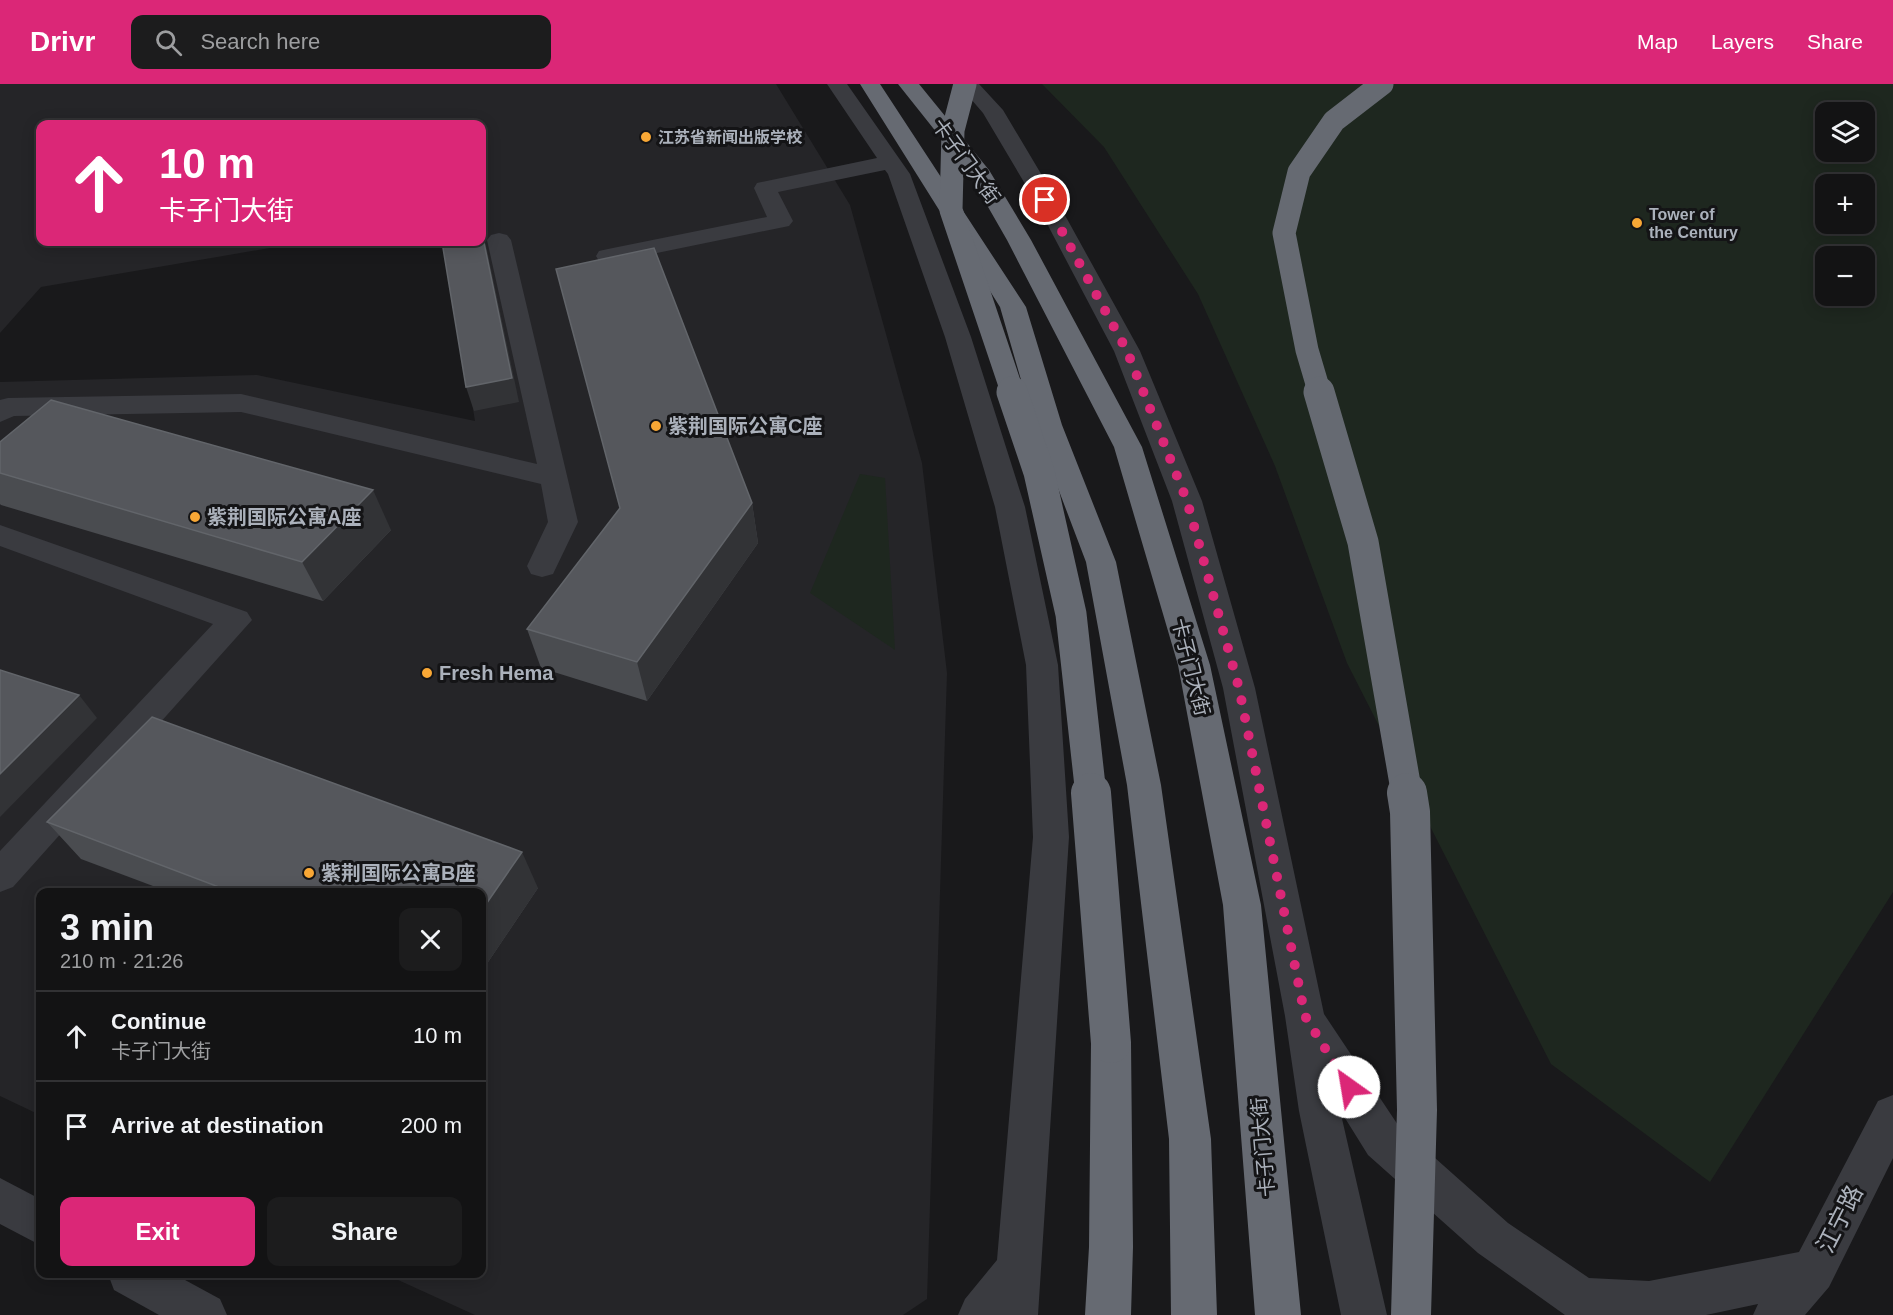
<!DOCTYPE html>
<meta charset="utf-8">
<style>
body{margin:0;font-family:Helvetica,"Noto Sans SC",sans-serif;background:#1c1c1d;color:#f1f3f6;height:100vh;display:flex;flex-direction:column;font-size:22px;white-space:nowrap}
*{box-sizing:border-box;margin:0}
p{font-size:20px;color:#9d9ea0}
.icon{flex:none;width:33px;height:33px;fill:none;stroke:currentColor;stroke-width:2;stroke-linecap:round;stroke-linejoin:round}
.map{position:relative;flex:1;overflow:hidden}
.sheet{position:absolute;left:36px;top:804px;width:450px;height:390px;display:flex;flex-direction:column;background:#131314;border-radius:12px;box-shadow:0 3px 15px #0003,0 0 0 2px #323234}
.sheet>*{flex:none}
.guide{position:absolute;left:36px;top:36px;width:450px;height:126px;border-radius:12px;box-shadow:0 3px 15px #0003,0 0 0 2px #323234;background:#db2777;color:#fff;overflow:hidden}
.controls{position:absolute;left:1815px;top:18px;display:grid;gap:12px}
.controls a{display:grid;place-items:center;width:60px;height:60px;border-radius:12px;background:#131314;box-shadow:0 3px 15px #0003,0 0 0 2px #323234;font-size:30px}
.pin{position:absolute;display:grid;place-items:center;width:51px;height:51px;color:#fff;margin:-26px;border:3px solid #fff;border-radius:50%;box-shadow:0 2px 6px #0007}
.me{position:absolute;width:66px;margin:-33px;rotate:328deg;stroke-linejoin:round;filter:drop-shadow(0 0 4px #0008)}
.turn{display:flex;align-items:center;gap:21px;height:126px;padding:0 24px;font-size:27px}
.turn .icon{width:78px;height:78px;stroke-width:2.5}
.turn b{display:block;font-size:42px;line-height:51px}
.round{display:grid;place-items:center;flex:none;width:63px;height:63px;border-radius:12px;background:#1c1c1d}
.head{display:flex;align-items:center;justify-content:space-between;height:102px;padding:0 24px}
h1{font-size:36px;font-weight:700;line-height:45px}
.button{display:flex;gap:12px;margin-top:auto;padding:12px 24px}
.button a{flex:1;height:69px;border-radius:12px;background:#db2777;color:#fff;font-size:24px;font-weight:700;line-height:69px;text-align:center}
.button a+a{background:#1c1c1d;color:#f1f3f6}
ul{padding:0;list-style:none}
li{display:flex;align-items:center;gap:18px;height:90px;padding:0 24px;border-top:2px solid #323234}
li div{flex:1}
li b{display:block;font-size:22px}
li em{font-style:normal}
header{display:flex;align-items:center;gap:36px;box-sizing:border-box;height:84px;padding:0 30px;background:#db2777;color:#fff}
header strong{font-size:28px}
nav{display:flex;gap:33px;margin-inline-start:auto;font-size:21px}
.search{width:420px;height:54px;background:#1c1c1d;display:flex;align-items:center;gap:15px;box-sizing:border-box;padding:0 21px;border-radius:12px;color:#9d9ea0;font-size:22px}
.map>svg:first-child{display:block}
.built{fill:#252528}
.green{fill:#1e271f;fill-rule:evenodd}
.lines{fill:none;stroke-linecap:round;stroke-linejoin:round}
.minor{fill:#3a3b40;fill-rule:evenodd}
.highway{fill:#666a72;fill-rule:evenodd}
.highway-bridge-far2{stroke:#666a72;stroke-width:23}
.highway-bridge-far1{stroke:#666a72;stroke-width:31}
.highway-bridge{stroke:#666a72;stroke-width:40}
.wall{fill:#4a4c50}
.shaded-wall{fill:#323336}
.building{fill:#55575c;stroke:#62656a;stroke-width:1.5}
.route{stroke:#db2777;stroke-width:10;stroke-dasharray:0 18}
.poi-dot{fill:#f8a735;stroke:#141416;stroke-width:2}
.labels{text-anchor:middle;stroke-width:6;stroke-linejoin:round;paint-order:stroke}
.far-poi-label{font-size:16px;font-weight:bold;fill:#abb1bb;stroke:#141416;text-anchor:start}
.street-label{font-size:20px;fill:#abb1bb;stroke:#141416}
.poi-label{font-size:20px;font-weight:bold;fill:#abb1bb;stroke:#141416;text-anchor:start}
.near-street-label{font-size:24px;fill:#abb1bb;stroke:#141416}
</style>
<header>
<strong>Drivr</strong>
<div class="search"><svg class="icon" aria-label="search" viewBox="0 0 24 24"><circle cx="10" cy="10" r="6"/><path d="M15 15l6 6"/></svg>Search here</div>
<nav><a>Map</a><a>Layers</a><a>Share</a></nav>
</header>
<div class="map">
<svg width="1893" height="1231" viewBox="0 0 1893 1231">
<rect width="100%" height="100%" fill="#19191b"/>
<path class="built" d="M0,0H776L850,121L922,379L947,589L927,1215L903,1231H475L385,1190H482V808H40V1031L0,1012V298L257,291L475,337L446,158H482V40H40V158H305L41,203L0,249Z"/>
<g class="green">
<path d="M1042,0H1893V808L1710,1098L1551,980L1347,579L1275,382L1198,210L1104,63ZM1826,28H1864V68H1826ZM1826,100H1864V140H1826ZM1826,172H1864V212H1826Z"/>
<path d="M860,390L885,394L895,566L810,509Z"/>
</g>
<g class="lines">
<g class="minor">
<path d="M827,0H847L910,90L971,253L1025,423L1058,581L1069,753L1038,1231H958L965,1215L997,1176L1033,753L1026,581L995,423L945,253L888,90L885,86L778,108L793,137L789,142L608,179L599,177L596,172L599,167L608,165L767,133L754,104L757,99L877,74Z"/>
<path d="M958,0H979L1003,26L1056,115L1140,267L1202,417L1255,604L1324,930L1398,1041L1508,1139L1589,1194L1649,1197L1799,1168L1878,1017L1893,1011V1074L1829,1203L1805,1231H1753L1758,1220L1706,1231H1565L1478,1169L1368,1071L1340,1026L1387,1231H1341L1299,1027L1285,932L1223,604L1172,417L1114,267L1034,115L983,29Z"/>
<path d="M499,149L507,151L511,156L578,438L553,490L542,493L531,490L527,482L548,438L541,400L241,328L14,332L0,338V316L8,314L241,310L537,380L487,156L491,151Z"/>
<path d="M0,441L247,528L252,536L13,803L0,808V767L213,540L0,462Z"/>
<path d="M0,1094L40,1115V1161L0,1140Z"/>
<path d="M108,1190H174L220,1215L227,1231H159L114,1206Z"/>
</g>
<g class="highway">
<path d="M860,0H880L1026,223L1062,341L1116,478L1161,701L1211,1055L1217,1231H1171L1169,1055L1127,701L1086,478L1034,341L1000,223Z"/>
<path d="M898,0H919L989,86L1031,156L1142,363L1210,581L1261,821L1301,1231H1255L1223,821L1178,581L1114,363L1007,156L968,88Z"/>
<path d="M1111,940L1125,946L1131,959L1133,1163L1131,1231H1085L1089,1163L1091,959L1097,946Z"/>
</g>
<g class="highway-bridge-far2">
<path d="M965,0L953,46L951,126L1013,310"/>
<path d="M1320,310L1307,266L1284,149L1299,88L1334,37L1382,0"/>
</g>
<g class="highway-bridge-far1">
<path d="M1012,308L1039,388L1071,530L1091,711"/>
<path d="M1319,308L1363,458L1407,711"/>
</g>
<g class="highway-bridge">
<path d="M1091,709L1111,959"/>
<path d="M1407,709L1410,728L1417,1026L1411,1231"/>
</g>
</g>
<g class="wall">
<path d="M0,358L391,446L323,517L1,421L0,420Z"/>
<path d="M752,419L758,459L647,617L541,584L527,545Z"/>
<path d="M47,738L538,804L482,887V808H169L81,775Z"/>
</g>
<g class="shaded-wall">
<path d="M482,147L487,166L519,318L474,327L466,303Z"/>
<path d="M373,406L391,446L323,517L302,478Z"/>
<path d="M752,419L758,459L647,617L637,578Z"/>
<path d="M79,611L97,634L0,733V690Z"/>
<path d="M522,768L538,804L482,887V826Z"/>
</g>
<g class="building">
<path d="M482,149L512,294L466,303L442,158H482Z"/>
<path d="M654,164L752,419L637,578L527,545L620,424L556,185Z"/>
<path d="M51,316L373,406L302,478L0,389V358Z"/>
<path d="M0,586L79,611L0,690Z"/>
<path d="M152,633L522,768L482,826V808H232L47,738Z"/>
</g>
<g class="lines">
<path class="route" d="M1045,116L1127,267L1187,417L1239,604L1305,932L1349,1003"/>
</g>
<g class="poi-dot">
<circle cx="646" cy="53" r="6"/>
<circle cx="1637" cy="139" r="6"/>
<circle cx="656" cy="342" r="6"/>
<circle cx="195" cy="433" r="6"/>
<circle cx="427" cy="589" r="6"/>
<circle cx="309" cy="789" r="6"/>
</g>
<g class="labels">
<g class="far-poi-label">
<text x="658" y="59">江苏省新闻出版学校</text>
<text x="1649" y="136">Tower of<tspan x="1649" dy="18">the Century</tspan></text>
</g>
<g class="street-label">
<text transform="translate(966 77) rotate(54)" y="7">卡子门大街</text>
<text transform="translate(1191 583) rotate(76)" y="7">卡子门大街</text>
<text transform="translate(1263 1063) rotate(-95)" y="7">卡子门大街</text>
</g>
<g class="poi-label">
<text x="668" y="349">紫荆国际公寓C座</text>
<text x="207" y="440">紫荆国际公寓A座</text>
<text x="439" y="596">Fresh Hema</text>
<text x="321" y="796">紫荆国际公寓B座</text>
</g>
<g class="near-street-label">
<text transform="translate(1840 1135) rotate(-63)" y="8">江宁路</text>
</g>
</g>
</svg>
<div class="controls">
<a><svg class="icon" aria-label="layers" viewBox="0 0 24 24"><path d="M12 4l9 5-9 5-9-5zM3 14l9 5 9-5"/></svg></a>
<a>+</a>
<a>−</a>
</div>
<div class="pin" style="left:1045px;top:116px;background:#d93025"><svg class="icon" aria-label="arrive" viewBox="0 0 24 24"><path d="M6 21V4h12l-3 4 3 4H6"/></svg></div>
<svg class="me" style="left:1349px;top:1003px" viewBox="-20 -20 40 40"><circle r="19" fill="#fff"/><path d="M0-13L10 11 0 6-10 11z" fill="#db2777"/></svg>
<div class="guide">
<div class="turn"><svg class="icon" aria-label="ahead" viewBox="0 0 24 24"><path d="M12 20V5M6 11l6-6 6 6"/></svg><div><b>10 m</b>卡子门大街</div></div>
</div>
<section class="sheet">
<div class="head"><div><h1>3 min</h1><p>210 m · 21:26</p></div><a class="round"><svg class="icon" aria-label="close" viewBox="0 0 24 24"><path d="M6 6l12 12M18 6L6 18"/></svg></a></div>
<ul>
<li><svg class="icon" aria-label="ahead" viewBox="0 0 24 24"><path d="M12 20V5M6 11l6-6 6 6"/></svg><div><b>Continue</b><p>卡子门大街</p></div><em>10 m</em></li>
<li><svg class="icon" aria-label="arrive" viewBox="0 0 24 24"><path d="M6 21V4h12l-3 4 3 4H6"/></svg><div><b>Arrive at destination</b></div><em>200 m</em></li>
</ul>
<div class="button"><a>Exit</a><a>Share</a></div>
</section>
</div>
